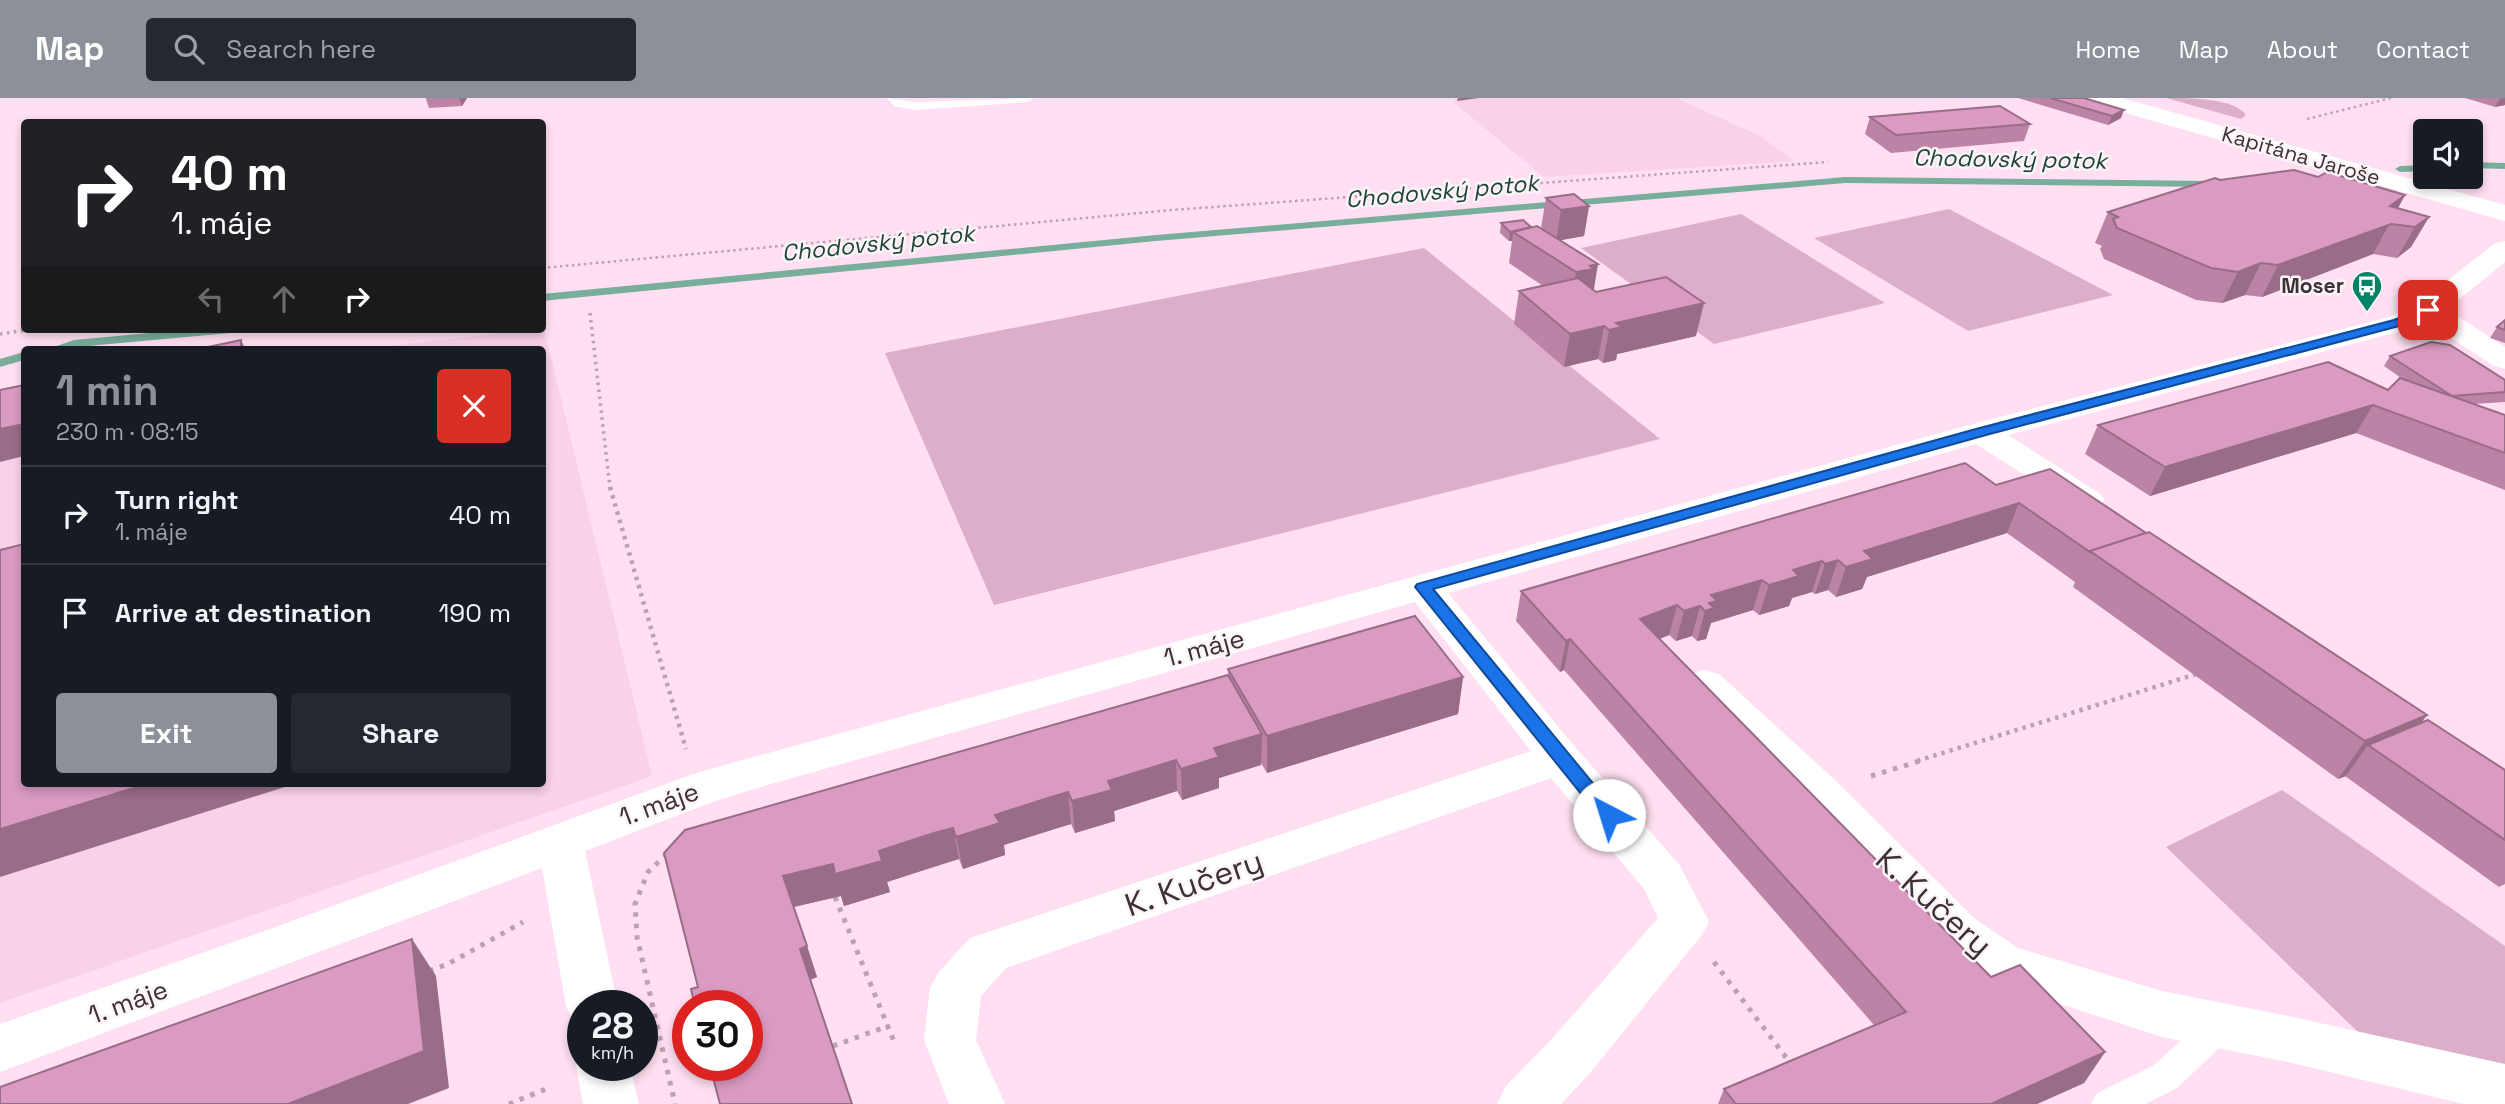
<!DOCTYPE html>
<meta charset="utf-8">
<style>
body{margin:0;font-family:"Space Grotesk",sans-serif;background:#242831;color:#f1f3f6;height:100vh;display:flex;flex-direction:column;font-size:26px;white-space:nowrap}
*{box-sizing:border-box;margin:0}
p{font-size:23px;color:#9ea1a6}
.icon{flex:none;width:38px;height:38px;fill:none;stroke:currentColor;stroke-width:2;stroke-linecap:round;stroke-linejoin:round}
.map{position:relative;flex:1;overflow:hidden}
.details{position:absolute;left:21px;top:248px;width:525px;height:441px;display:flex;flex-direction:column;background:#171b24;border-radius:7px;box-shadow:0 4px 10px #0003}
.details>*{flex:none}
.guide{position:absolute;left:21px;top:21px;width:525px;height:214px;border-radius:7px;box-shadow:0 4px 10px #0003;background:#202124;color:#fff;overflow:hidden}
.buttons{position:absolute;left:2413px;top:21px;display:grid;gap:14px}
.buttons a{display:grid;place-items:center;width:70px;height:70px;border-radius:7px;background:#171b24;box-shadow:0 4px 10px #0003;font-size:35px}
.speed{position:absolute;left:567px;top:892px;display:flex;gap:14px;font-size:35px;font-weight:700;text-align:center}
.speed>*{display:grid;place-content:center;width:91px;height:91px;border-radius:50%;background:#171b24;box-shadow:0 4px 10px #0003;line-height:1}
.speed small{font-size:18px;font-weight:400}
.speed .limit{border:10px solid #d22;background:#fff;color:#111}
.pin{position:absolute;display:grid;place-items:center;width:60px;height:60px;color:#fff;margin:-30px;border-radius:14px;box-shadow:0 4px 10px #0006}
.me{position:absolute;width:77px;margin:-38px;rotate:320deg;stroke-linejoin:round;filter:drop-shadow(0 0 5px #0008)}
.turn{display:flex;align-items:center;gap:24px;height:147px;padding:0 35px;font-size:32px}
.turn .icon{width:91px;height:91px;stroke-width:2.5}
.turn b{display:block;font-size:49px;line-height:60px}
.lanes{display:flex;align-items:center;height:66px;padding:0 35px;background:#0003;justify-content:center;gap:35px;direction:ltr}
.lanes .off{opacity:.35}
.round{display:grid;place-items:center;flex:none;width:74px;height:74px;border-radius:7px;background:#242831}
.summary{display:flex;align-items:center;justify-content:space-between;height:119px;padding:0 35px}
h1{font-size:42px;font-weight:700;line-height:52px;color:#8c9099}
.action{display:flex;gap:14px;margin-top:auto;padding:14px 35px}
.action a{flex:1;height:80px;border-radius:7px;background:#8c9099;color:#fff;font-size:28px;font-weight:700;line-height:80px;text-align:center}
.action a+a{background:#242831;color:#f1f3f6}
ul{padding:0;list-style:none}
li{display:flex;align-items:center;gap:21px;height:98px;padding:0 35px;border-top:2px solid #363941}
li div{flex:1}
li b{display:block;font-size:26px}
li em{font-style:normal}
header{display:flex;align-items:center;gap:42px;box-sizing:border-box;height:98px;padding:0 35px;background:#8c9099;color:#fff}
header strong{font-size:33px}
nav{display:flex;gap:38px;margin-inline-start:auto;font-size:24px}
.search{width:490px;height:63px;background:#242831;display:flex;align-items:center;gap:18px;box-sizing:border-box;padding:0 24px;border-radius:7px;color:#9ea1a6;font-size:26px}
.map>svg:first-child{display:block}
.built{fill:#f9d1e8}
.green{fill:#ddaeca}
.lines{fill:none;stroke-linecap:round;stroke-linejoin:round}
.stream{fill:#78ae9b;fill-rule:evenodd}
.path-far3{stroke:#bba2b0;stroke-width:2.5;stroke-dasharray:2.5 3.5;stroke-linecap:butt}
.path-far2{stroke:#bba2b0;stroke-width:3.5;stroke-dasharray:2.5 4.5;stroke-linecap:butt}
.path-far1{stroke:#bba2b0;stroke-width:4.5;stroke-dasharray:3.5 5;stroke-linecap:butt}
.path{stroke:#bba2b0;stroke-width:5;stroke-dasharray:4.5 7;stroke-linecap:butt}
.service{fill:#fff;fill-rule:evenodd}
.minor{fill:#fff;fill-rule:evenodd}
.tertiary{fill:#fff;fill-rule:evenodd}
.wall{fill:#bb84a6}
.shaded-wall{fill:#996c87}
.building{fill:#da9ac1;stroke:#996c87;stroke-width:2}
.route{fill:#1a73e8;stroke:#114b97;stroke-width:2}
.labels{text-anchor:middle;stroke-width:5;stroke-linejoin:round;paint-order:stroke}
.far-street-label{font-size:21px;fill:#3d3138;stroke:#fbf4f8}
.far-poi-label{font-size:21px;font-weight:bold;fill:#3d3138;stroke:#fbf4f8;text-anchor:end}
.far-water-label{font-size:23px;font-style:italic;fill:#1d4236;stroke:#fbf4f8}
.street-label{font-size:26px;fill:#3d3138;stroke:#fbf4f8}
.near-street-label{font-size:32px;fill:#3d3138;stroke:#fbf4f8}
</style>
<header>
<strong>Map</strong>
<div class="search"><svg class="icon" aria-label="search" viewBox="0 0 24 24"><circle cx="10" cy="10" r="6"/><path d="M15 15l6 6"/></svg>Search here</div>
<nav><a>Home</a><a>Map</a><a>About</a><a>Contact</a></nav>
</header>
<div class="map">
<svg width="2505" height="1006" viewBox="0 0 2505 1006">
<rect width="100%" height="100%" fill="#ffdff1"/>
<g class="built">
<path d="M1454,0H1676L1760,38L1794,63L1544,79L1453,4L1457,3Z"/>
<path d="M544,230L652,678L0,905V303L24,298V686H542V252H355Z"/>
</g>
<g class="green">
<path d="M2166,0C2190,0 2234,0 2246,17L2241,21Z"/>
<path d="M1949,111L2113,197L1968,233L1814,140Z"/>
<path d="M1741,116L1885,205L1714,246L1581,150Z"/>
<path d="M1424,150L1660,341L994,507L885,255Z"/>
<path d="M2282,692L2505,848V970L2359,935L2166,749Z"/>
</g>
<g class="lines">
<g class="stream">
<path d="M2471,64L2505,65V71L2471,70Z"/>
<path d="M2426,67V73L2400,74L2395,71L2400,68Z"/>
<path d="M1845,79L2215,83L2220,86L2215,89L1845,85L1156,143L542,203V196L1156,137Z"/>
<path d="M192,231H236L230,235L45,252L74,242Z"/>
<path d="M24,254V262L0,269V261Z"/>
</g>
<g class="path-far3">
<path d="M2307,21L2391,0"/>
<path d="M542,170L1172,112L1828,64"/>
</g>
<g class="path-far2">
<path d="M590,215L610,390"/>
<path d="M0,236L34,231"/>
</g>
<g class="path-far1">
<path d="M610,389L686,651"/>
<path d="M1917,663L2200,575"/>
</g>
<g class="path">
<path d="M1871,678L1923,662"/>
<path d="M667,756L648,774L635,806L637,839L675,1006"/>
<path d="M835,799L895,946"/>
<path d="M1714,864L1791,966"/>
<path d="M429,873L448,866L523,824"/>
<path d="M833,948L888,928"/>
<path d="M509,1006L551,989"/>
</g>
<g class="service">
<path d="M887,0L916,4L1034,0L1027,4L916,12L894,8Z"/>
<path d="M2219,914L2231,919L2236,929L2231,939L2177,990L2145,1006H2091L2097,995L2153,968L2207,919Z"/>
</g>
<g class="minor">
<path d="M2505,143V164L2447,211L2505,249V271L2494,268L2426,224L2409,231L2008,337L2099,395L2105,402L2099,409L2087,413L2075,409L1976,346L1448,495L1575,649L1679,766L1709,824L1701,838L1590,975L1561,1006H1497L1506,988L1552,941L1658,820L1644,791L1551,680L1006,870L981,898L976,942L1005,1006H949L924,942L930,890L938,875L970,840L1531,653L1415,504L764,688L715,703L585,753L618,908H583V927L574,924L566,908L542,770L0,974V926L259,835L699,674L1969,327L2389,219L2418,206L2495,145Z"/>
<path d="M1704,572L1719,576L1835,682L1975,821L2018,850L2162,893L2288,918L2505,966V1006H2464L2288,964L2162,939L1984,881L1941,849L1803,706L1689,596L1683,586L1689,576Z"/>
<path d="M583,954V968H630L639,1006H583L576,968Z"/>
</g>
<path class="tertiary" d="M2087,0H2122L2505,107V123L2090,5Z"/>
</g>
<g class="wall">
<path d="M426,0H467L462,8L429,10L426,1Z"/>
<path d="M2018,0H2084L2121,20L2108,27Z"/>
<path d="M2465,0H2505V7L2495,9Z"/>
<path d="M1870,19L2030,26L2024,43L1891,55L1865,36Z"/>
<path d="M2220,82L2405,97L2398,110L2429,119L2411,149L2397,160L2373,156L2262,199L2245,197L2222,205L2196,202L2104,161L2100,151L2102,148L2095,145L2108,114Z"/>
<path d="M1546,100L1589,108L1584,138L1561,142L1594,192L1696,238L1617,256L1616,262L1603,265L1598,261L1564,269L1514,226L1519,193L1543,188L1509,165L1512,143H1509L1500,135L1501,125L1541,130Z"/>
<path d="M2505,222V245L2490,240L2497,229Z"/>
<path d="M2390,258L2505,282V304L2474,306L2505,317V392L2356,335L2150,398L2085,356L2098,327L2388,292L2404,282L2384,268Z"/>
<path d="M1996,387L2146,435L2427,617L2421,625L2505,672V786L2499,789L2345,678H2346L2338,681L2073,489L2075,484L2007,435L1867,479L1862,491L1836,499L1828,492L1815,496L1812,494L1792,500L1789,508L1759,517L1753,512L1711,525L1706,541L1697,543L1692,538L1676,543L1669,537L1660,541L1991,879L2105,954L2084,985L2037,1006H1718L1724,991L1874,927L1564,572L1560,574L1516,523L1521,493Z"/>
<path d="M1228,571L1463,579L1458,616L1267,675L1261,665V667L1219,680V690L1182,702L1177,693L1114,713L1115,723L1075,735L1071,726L1053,731L1004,747L1005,757L963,771L959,761L941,766L887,784L890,794L844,808L841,798L794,809L817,879L810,882L698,889L664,755L1228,577Z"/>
</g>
<g class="shaded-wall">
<path d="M459,0H467L462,8Z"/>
<path d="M1458,0H1479L1457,3Z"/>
<path d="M2505,0V7L2495,9L2500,1Z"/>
<path d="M2124,12L2121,20L2108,27L2112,18Z"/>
<path d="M2405,97L2373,156L2262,199L2278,167L2390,108Z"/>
<path d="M1589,108L1584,138L1556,143L1561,112Z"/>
<path d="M2429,119L2411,149L2397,160L2415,129Z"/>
<path d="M1532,130L1513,134L1512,143H1509L1510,134Z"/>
<path d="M2261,165L2245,197L2222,205L2238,174Z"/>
<path d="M1598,166L1593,197L1571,206L1576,174Z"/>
<path d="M1704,205L1696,238L1617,256L1616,262L1603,265L1609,232L1616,225Z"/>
<path d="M1604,228L1598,261L1564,269L1570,236Z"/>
<path d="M241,242L246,252H241Z"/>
<path d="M2373,307L2356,335L2150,398L2165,369Z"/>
<path d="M24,326V358L0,364V331Z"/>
<path d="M2019,405L2007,435L1867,479L1862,491L1836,499L1846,469L1864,453Z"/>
<path d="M1838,462L1828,492L1815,496L1825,466Z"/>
<path d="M1822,463L1812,494L1792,500L1789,508L1759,517L1769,487L1793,472Z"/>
<path d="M1762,482L1753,512L1711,525L1706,541L1697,543L1705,513L1711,497Z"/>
<path d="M1677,507L1669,537L1633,551L1640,521Z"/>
<path d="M1700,508L1692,538L1676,543L1684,513Z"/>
<path d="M1570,541L1564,572L1560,574L1566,543Z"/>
<path d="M1463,579L1458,616L1267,675V638Z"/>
<path d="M2427,617L2399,655L2368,647L2346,678L2338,681L2365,643Z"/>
<path d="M1262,636L1261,667L1219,680V690L1182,702L1181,671L1214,650Z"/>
<path d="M1176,662L1177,693L1114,713L1115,723L1075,735L1072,703L1108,683Z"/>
<path d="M147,686H294L0,779V731Z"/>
<path d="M1068,694L1071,726L1004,747L1005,757L963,771L956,739L995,717Z"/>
<path d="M953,730L959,761L887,784L890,794L844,808L841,798L793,809L783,778Z"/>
<path d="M412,841L436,878L449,990L408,1006H288Z"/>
<path d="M807,848L817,879L810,882L800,851Z"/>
<path d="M2105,954L2084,985L2037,1006H1991Z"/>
</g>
<g class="building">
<path d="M2050,0H2084L2124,12L2112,18Z"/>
<path d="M2000,8L2030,26L1896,37L1870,19Z"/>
<path d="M2294,72L2318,79L2327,74L2405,97L2390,108L2429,119L2415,129L2391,126L2278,167L2261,165L2238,174L2211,170L2117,130L2113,121L2118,119L2108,114L2215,80L2220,82Z"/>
<path d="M1574,96L1589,108L1561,112L1546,100Z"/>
<path d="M1523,122L1531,129L1510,134L1501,125Z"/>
<path d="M1537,128L1598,166L1590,168L1594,171L1576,174L1513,134Z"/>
<path d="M1666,179L1704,205L1616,225L1622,229L1609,232L1604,228L1570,236L1519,193L1578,180L1596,194Z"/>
<path d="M2505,222V232L2497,229Z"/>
<path d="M241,242V252H194Z"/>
<path d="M2431,244L2450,247L2505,282V294L2452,298L2390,258Z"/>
<path d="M2328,264L2388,292L2400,280L2505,317V355L2373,307L2165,369L2098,327Z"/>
<path d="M24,287V326L0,331V292Z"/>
<path d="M1965,365L1996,387L2050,371L2146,435L2090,453V454L2019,405L1864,453L1873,461L1846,469L1838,462L1825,466L1822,463L1793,472L1799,478L1769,487L1762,482L1711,497L1717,503L1709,505L1714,510L1705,513L1700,508L1684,513L1677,507L1640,521L1991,879L2020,867L2105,954L1991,1006H1736L1724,991L1906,914L1570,541L1566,543L1521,493Z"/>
<path d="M2149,434L2427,617L2365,643L2090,453Z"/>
<path d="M24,446V686H147L0,731V452Z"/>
<path d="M1415,518L1463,579L1267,638L1228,571Z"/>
<path d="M1228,577L1262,636L1214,650L1219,659L1181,671L1176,662L1108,683L1112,692L1072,703L1068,694L1048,700L995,717L1000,725L956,739L953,730L934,735L879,753L882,763L835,776L833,766L783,778L807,848L800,851L852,1006H720L710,968H747V908H695L691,891L698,889L664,755L685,732Z"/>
<path d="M2428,622L2505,672V742L2368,647Z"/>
<path d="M412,841L424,953L288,1006H0V989Z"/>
</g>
<path class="route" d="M2428,209L2432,210V215L2403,227L1986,337L1433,491L1615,712L1618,717L1615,722H1602L1415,489L1417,486L1976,331L2394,222Z"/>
<defs>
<g id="bus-pin" transform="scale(1.575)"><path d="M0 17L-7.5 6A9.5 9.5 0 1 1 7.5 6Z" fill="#018365" stroke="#fbf4f8"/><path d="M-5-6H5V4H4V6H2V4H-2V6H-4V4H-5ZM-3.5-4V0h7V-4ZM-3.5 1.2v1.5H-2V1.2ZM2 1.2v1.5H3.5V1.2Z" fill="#fff"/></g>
</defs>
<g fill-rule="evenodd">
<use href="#bus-pin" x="2367" y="188"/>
</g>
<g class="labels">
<g class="far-street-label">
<text transform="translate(2301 58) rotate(16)" y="7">Kapitána Jaroše</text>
</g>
<g class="far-poi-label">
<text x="2344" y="195">Moser</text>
</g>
<g class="far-water-label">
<text transform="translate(2010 61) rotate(1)" y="8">Chodovský potok</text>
<text transform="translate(1442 93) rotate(-5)" y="8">Chodovský potok</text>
<text transform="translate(878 145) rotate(-6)" y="8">Chodovský potok</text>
</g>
<g class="street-label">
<text transform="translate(1204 550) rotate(-15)" y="9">1. máje</text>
<text transform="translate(659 706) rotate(-20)" y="9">1. máje</text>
<text transform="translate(128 904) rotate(-20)" y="9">1. máje</text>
</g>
<g class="near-street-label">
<text transform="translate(1194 785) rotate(-19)" y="11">K. Kučery</text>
<text transform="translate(1934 804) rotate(42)" y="11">K. Kučery</text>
</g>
</g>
</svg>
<div class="buttons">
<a><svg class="icon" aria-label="sound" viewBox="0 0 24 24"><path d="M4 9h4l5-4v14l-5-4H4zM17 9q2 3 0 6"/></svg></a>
</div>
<div class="speed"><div>28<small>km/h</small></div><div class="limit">30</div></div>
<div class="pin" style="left:2428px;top:212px;background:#d93025"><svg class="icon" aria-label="arrive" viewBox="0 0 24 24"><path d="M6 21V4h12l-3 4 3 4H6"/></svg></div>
<svg class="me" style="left:1609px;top:717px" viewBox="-20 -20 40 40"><circle r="19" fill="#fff"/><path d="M0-13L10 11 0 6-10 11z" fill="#1a73e8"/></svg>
<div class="guide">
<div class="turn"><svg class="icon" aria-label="right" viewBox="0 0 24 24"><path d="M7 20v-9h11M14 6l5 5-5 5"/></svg><div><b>40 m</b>1. máje</div></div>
<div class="lanes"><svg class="icon off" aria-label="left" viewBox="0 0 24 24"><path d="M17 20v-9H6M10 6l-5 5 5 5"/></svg><svg class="icon off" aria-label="ahead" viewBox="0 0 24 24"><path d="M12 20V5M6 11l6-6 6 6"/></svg><svg class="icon" aria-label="right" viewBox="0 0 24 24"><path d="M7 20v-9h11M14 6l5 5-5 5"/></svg></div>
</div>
<section class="details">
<div class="summary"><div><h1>1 min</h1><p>230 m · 08:15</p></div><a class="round" style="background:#d93025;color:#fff"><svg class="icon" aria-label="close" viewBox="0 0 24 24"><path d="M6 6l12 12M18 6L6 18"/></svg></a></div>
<ul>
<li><svg class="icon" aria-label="right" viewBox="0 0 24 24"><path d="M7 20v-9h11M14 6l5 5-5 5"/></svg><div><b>Turn right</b><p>1. máje</p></div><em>40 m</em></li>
<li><svg class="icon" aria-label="arrive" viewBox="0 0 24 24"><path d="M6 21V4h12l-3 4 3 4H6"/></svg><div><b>Arrive at destination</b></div><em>190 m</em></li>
</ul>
<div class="action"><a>Exit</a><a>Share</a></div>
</section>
</div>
